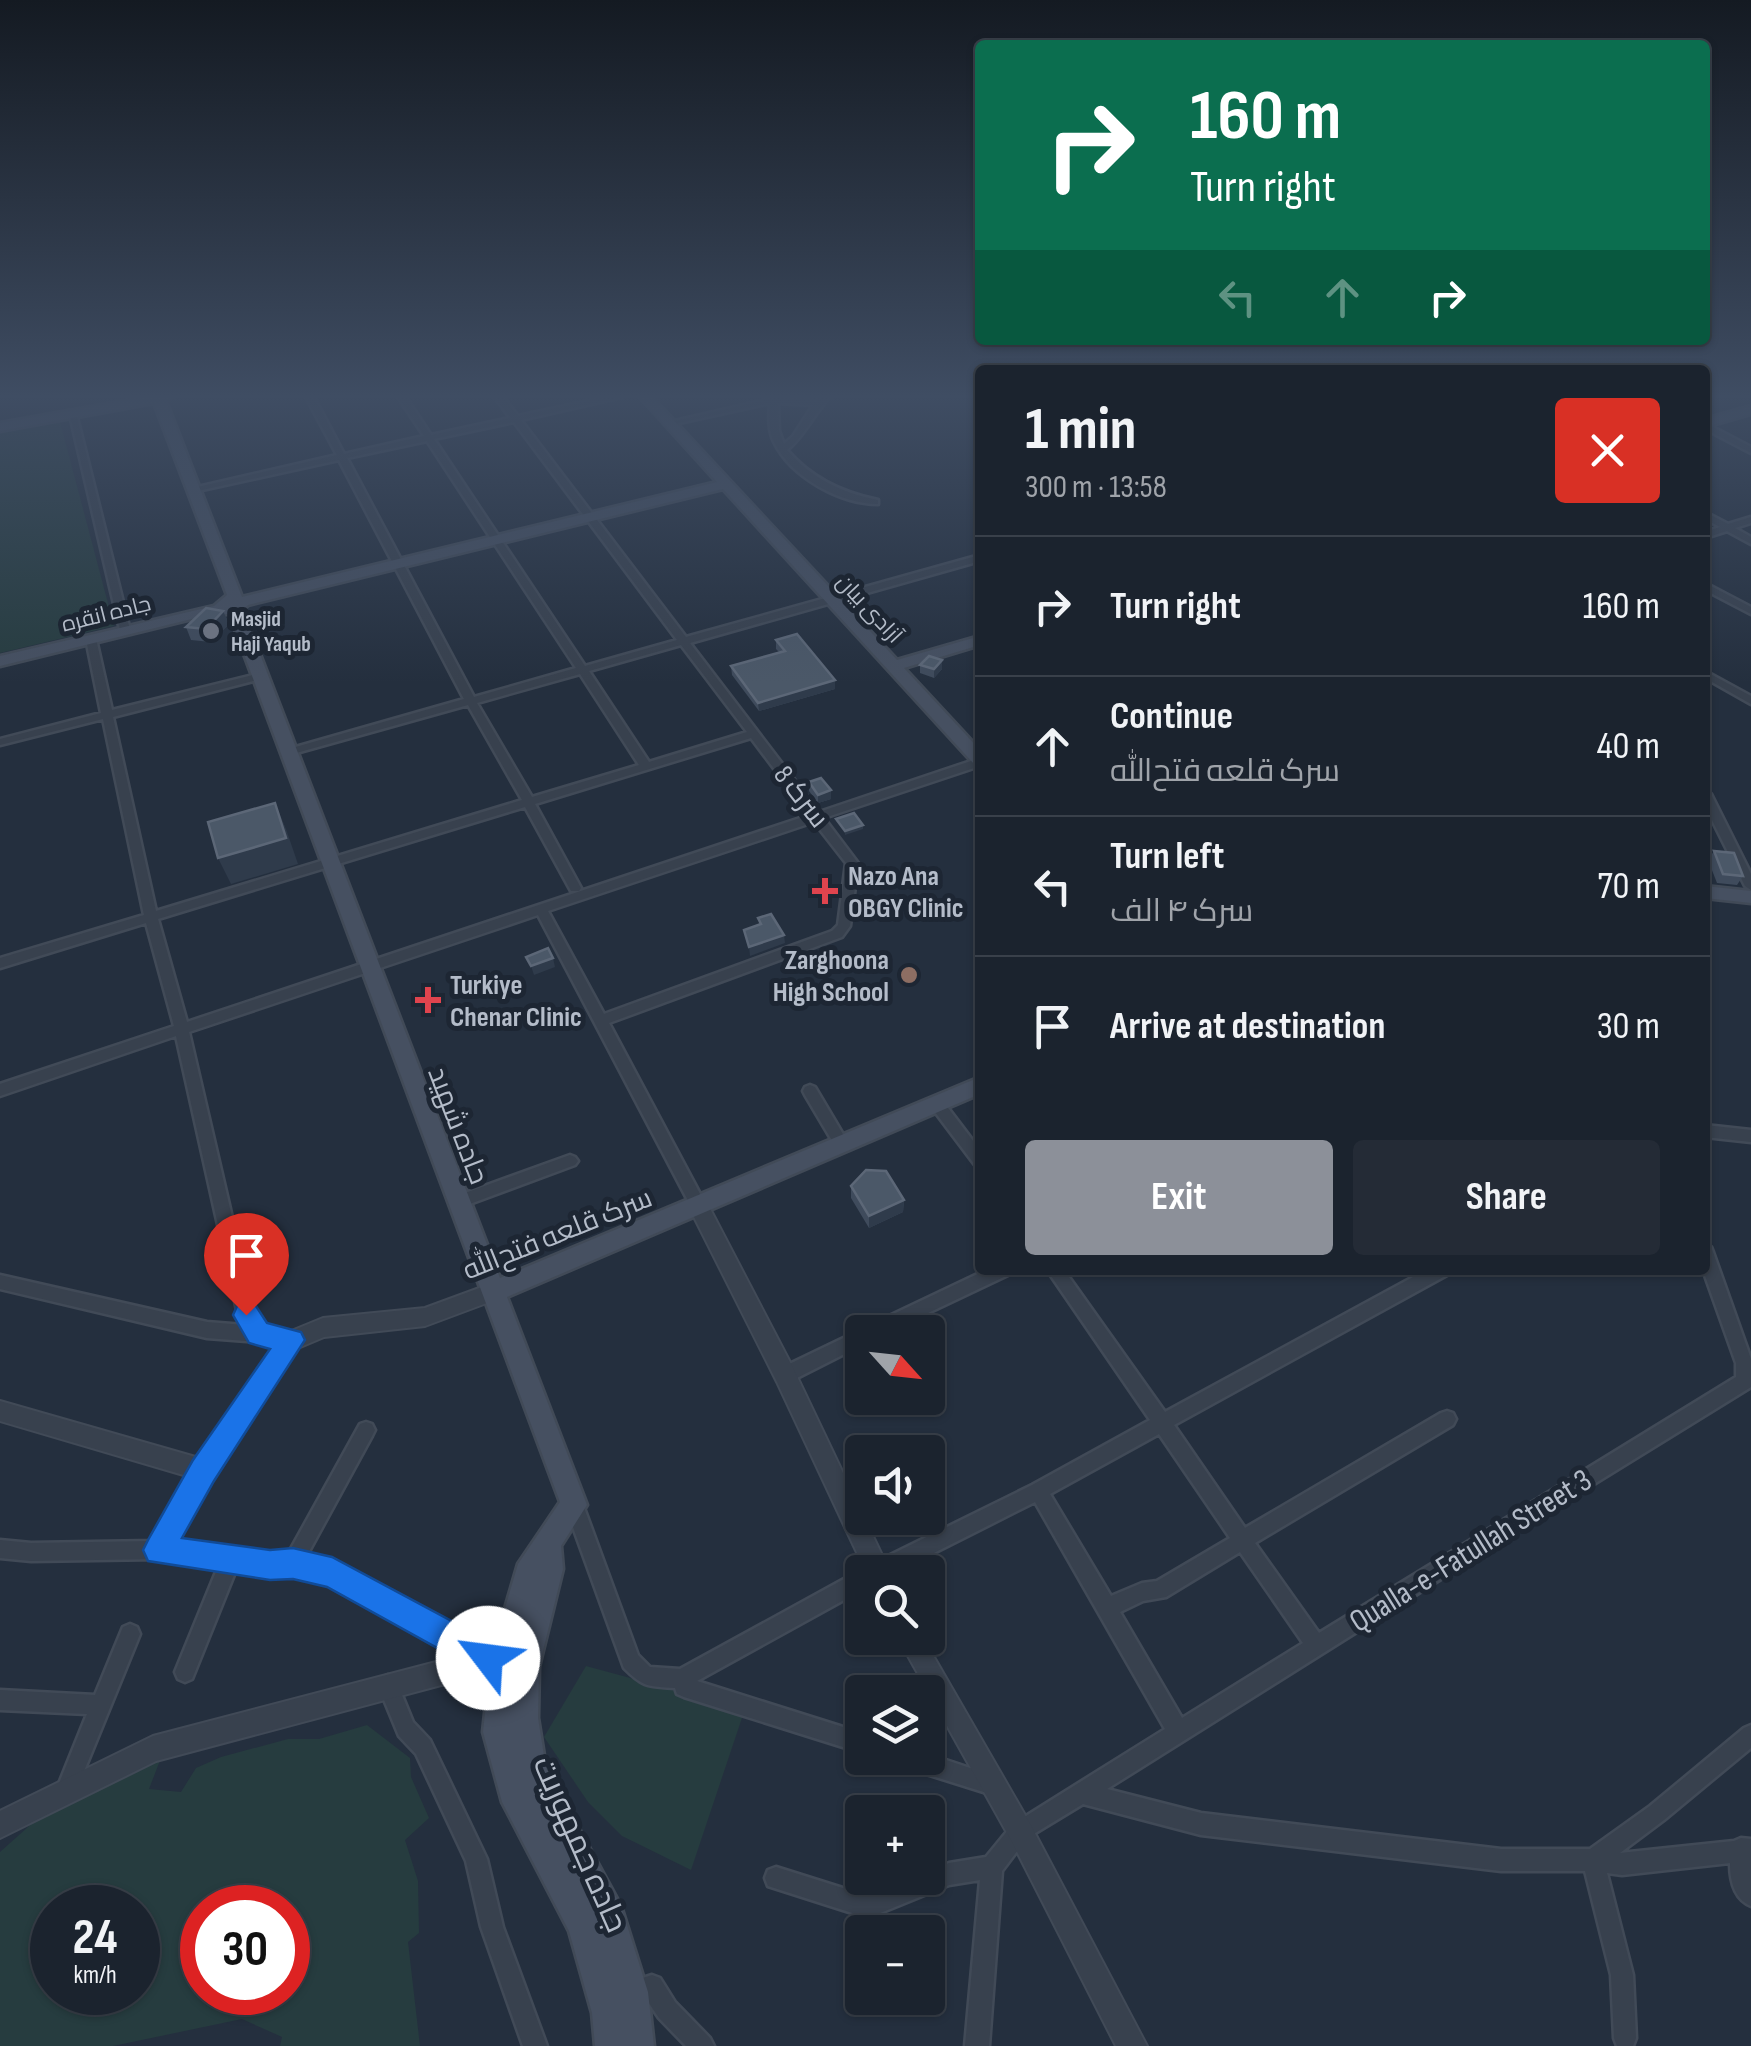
<!DOCTYPE html>
<meta charset="utf-8">
<style>
body{margin:0;font-family:"Sofia Sans Condensed",Cairo,sans-serif;background:#242b36;color:#f1f3f6;height:100vh;display:flex;flex-direction:column;font-size:38px;white-space:nowrap}
*{box-sizing:border-box;margin:0}
p{font-size:32px;color:#a0a4aa}
.icon{flex:none;width:55px;height:55px;fill:none;stroke:currentColor;stroke-width:2;stroke-linecap:round;stroke-linejoin:round}
.map{position:relative;flex:1;overflow:hidden}
.panel{position:absolute;left:975px;top:365px;width:735px;height:910px;display:flex;flex-direction:column;background:#1b232e;border-radius:10px;box-shadow:0 2px 8px #0004,0 0 0 2px #39404a}
.panel>*{flex:none}
.guide{position:absolute;left:975px;top:40px;width:735px;height:305px;border-radius:10px;box-shadow:0 2px 8px #0004,0 0 0 2px #39404a;background:#0b6e4f;color:#fff;overflow:hidden}
.needle{width:65px;rotate:117deg}
.fabs{position:absolute;left:845px;top:1315px;display:grid;gap:20px}
.fabs a{display:grid;place-items:center;width:100px;height:100px;border-radius:10px;background:#1b232e;box-shadow:0 2px 8px #0004,0 0 0 2px #39404a;font-size:50px}
.speed{position:absolute;left:30px;top:1885px;display:flex;gap:20px;font-size:50px;font-weight:700;text-align:center}
.speed>*{display:grid;place-content:center;width:130px;height:130px;border-radius:50%;background:#1b232e;box-shadow:0 2px 8px #0004,0 0 0 2px #39404a;line-height:1}
.speed small{font-size:25px;font-weight:400}
.speed .limit{border:15px solid #d22;background:#fff;color:#111}
.pin{position:absolute;display:grid;place-items:center;width:85px;height:85px;color:#fff;margin:-102px -42px;border-radius:50% 50% 50% 0;rotate:-45deg;box-shadow:0 0 10px #0007}
.pin .icon{rotate:45deg}
.me{position:absolute;width:110px;margin:-55px;rotate:300deg;stroke-linejoin:round;filter:drop-shadow(0 0 8px #0008)}
.turn{display:flex;align-items:center;gap:35px;height:210px;padding:0 50px;font-size:45px}
.turn .icon{width:130px;height:130px;stroke-width:2.5}
.turn b{display:block;font-size:70px;line-height:85px}
.lanes{display:flex;align-items:center;height:95px;padding:0 50px;background:#0003;justify-content:center;gap:50px;direction:ltr}
.lanes .off{opacity:.35}
.round{display:grid;place-items:center;flex:none;width:105px;height:105px;border-radius:10px;background:#242b36}
.overview{display:flex;align-items:center;justify-content:space-between;height:170px;padding:0 50px}
h1{font-size:60px;font-weight:700;line-height:75px}
.action{display:flex;gap:20px;margin-top:auto;padding:20px 50px}
.action a{flex:1;height:115px;border-radius:10px;background:#8c9099;color:#fff;font-size:40px;font-weight:700;line-height:115px;text-align:center}
.action a+a{background:#242b36;color:#f1f3f6}
ul{padding:0;list-style:none}
li{display:flex;align-items:center;gap:30px;height:140px;padding:0 50px;border-top:2px solid #39404a}
li div{flex:1}
li b{display:block;font-size:38px}
li em{font-style:normal}
.map>svg:first-child{display:block}
.green{fill:#263c3f;fill-rule:evenodd}
.lines{fill:none;stroke-linecap:round;stroke-linejoin:round}
.minor-casing{stroke:#414a57;stroke-width:5}
.tertiary-casing{stroke:#414a57;stroke-width:4}
.secondary-casing{stroke:#414a57;stroke-width:5}
.minor{fill:#38414e;fill-rule:evenodd}
.tertiary{fill:#38414e;fill-rule:evenodd}
.secondary{fill:#465061;fill-rule:evenodd}
.wall{fill:#3f4b5c}
.shaded-wall{fill:#2f3b4b}
.building{fill:#4b5868;stroke:#5c6777;stroke-width:2.5}
.route{fill:#1a73e8;stroke:#114b97;stroke-width:2.5}
.worship-dot{fill:#6b7280;stroke:#1d2633;stroke-width:4}
.health-dot{fill:#e0444e;stroke:#1d2633;stroke-width:4}
.education-dot{fill:#8d6e63;stroke:#1d2633;stroke-width:4}
.labels{text-anchor:middle;stroke-width:10;stroke-linejoin:round;paint-order:stroke}
.far-street-label{font-size:22px;fill:#b4bcc9;stroke:#1d2633}
.far-poi-label{font-size:22px;font-weight:bold;fill:#b4bcc9;stroke:#1d2633;text-anchor:start}
.street-label{font-size:28px;fill:#b4bcc9;stroke:#1d2633}
.poi-label{font-size:28px;font-weight:bold;fill:#b4bcc9;stroke:#1d2633;text-anchor:start}
.near-street-label{font-size:32px;fill:#b4bcc9;stroke:#1d2633}
</style>
<div class="map">
<svg width="1751" height="2046" viewBox="0 0 1751 2046">
<rect width="100%" height="100%" fill="#242f3e"/>
<g class="green">
<path d="M59,418L114,626L0,653V430Z"/>
<path d="M586,1666L745,1709L691,1870L622,1836L588,1802L544,1737Z"/>
<path d="M367,1725L410,1758L411,1777L429,1818L405,1840L418,1881L419,1933L408,1942L420,2046H280L282,2037L242,2019L113,2046H0V1852L56,1802L161,1758L149,1789L181,1792L196,1768L221,1757L288,1739H319ZM52,1908H138V1992H52ZM202,1908H288V1992H202Z"/>
</g>
<g class="lines">
<g class="minor-casing">
<g id="minor">
<path d="M306,397H314L344,454L424,436L398,397H406L431,435L510,418L495,397H503L518,416L607,397H622L521,420L686,637L980,555V561L690,643L819,812L980,758V766L824,818L858,863L850,926L842,937L609,1023L707,1207L704,1212L699,1214L694,1212L538,915L189,1032L254,1312L264,1328L297,1336L299,1341L297,1346L291,1349L259,1342L207,1338L0,1289V1275L207,1322L244,1325L238,1315L176,1036L0,1096V1084L174,1026L146,923L0,968V958L144,915L103,719L0,745V739L101,713L86,639L91,636L96,639L112,710L261,673L265,674V678L113,717L156,911L522,800L468,705L289,755L283,752L285,750L464,699L339,460L193,492L189,489L337,455ZM514,422L677,640L585,666L434,439ZM427,441L576,668L474,697L347,458ZM681,645L747,732L649,762L589,671ZM580,674L639,765L532,797L477,703ZM751,738L809,815L187,1022L158,919L525,807L571,891H579L581,888L535,804ZM814,822L846,863L838,925L832,931L604,1014L548,911Z"/>
<path d="M821,397H830C814,413 805,436 787,450C811,478 842,493 878,500V504C840,504 791,477 774,442C768,430 769,416 770,403L670,425L666,423L774,398L817,401ZM778,403L813,405L793,436L784,444L779,431Z"/>
<path d="M69,411L76,413L130,630L129,632L125,633L120,630Z"/>
<path d="M1705,423L1751,447V453L1705,429Z"/>
<path d="M1705,512L1728,524L1751,517V523L1735,528L1751,537V544L1727,531L1705,538V532L1720,527L1705,519Z"/>
<path d="M1705,583L1751,607V614L1705,590Z"/>
<path d="M1705,671L1751,696V704L1705,678Z"/>
<path d="M1705,790L1711,794L1751,874V890L1745,886L1705,806Z"/>
<path d="M810,1085L815,1087L847,1141L849,1145L847,1149L842,1151L837,1149L805,1095L803,1091L805,1087Z"/>
<path d="M937,1098L942,1100L980,1150V1167L975,1165L932,1108L930,1104L932,1100Z"/>
<path d="M1705,1125L1751,1130V1142L1705,1137Z"/>
<path d="M570,1155L575,1157L578,1161L575,1165L459,1208L454,1207L451,1202L454,1197Z"/>
<path d="M1705,1245L1711,1247L1713,1252L1751,1359V1387L1479,1555L1107,1789L1201,1813L1501,1849H1590L1650,1806L1744,1728L1751,1725V1748L1664,1820L1620,1853L1734,1841L1741,1838L1751,1839V1906C1734,1899 1730,1880 1730,1863L1622,1875L1607,1873L1633,1975L1636,2038L1633,2046H1617L1614,2038L1611,1975L1585,1871H1501L1201,1835L1083,1804L1027,1838L1002,1871L989,2046H965L980,1880L949,1885L868,1918L768,1886L765,1878L768,1870L776,1867L868,1896L914,1878H928V1872L949,1863L986,1857L1013,1824L1165,1729L1035,1502L896,1572H868L870,1565L1032,1485L1150,1420L1047,1270H1064L1165,1412L1426,1270H1449L1447,1275L1174,1425L1245,1528L1441,1413L1447,1411L1453,1413L1456,1419L1453,1425L1255,1543L1319,1633L1736,1377V1363L1703,1270ZM1159,1434L1230,1538L1157,1581L1142,1583L1111,1596L1050,1494ZM1240,1552L1303,1643L1182,1718L1120,1612L1143,1601L1166,1597Z"/>
<path d="M986,1270H1010L1008,1275L888,1332H862V1345L791,1381L785,1383L779,1381L777,1375L779,1369L856,1332L864,1330L866,1327Z"/>
<path d="M366,1422L372,1424L375,1430L372,1436L306,1557L339,1566L495,1651L498,1658L495,1665L488,1668L481,1665L329,1582L293,1572L270,1574L236,1570L192,1679L185,1682L178,1679L175,1672L218,1567L159,1559L31,1561L0,1558V1540L31,1543L154,1541L198,1464L204,1461L210,1464L213,1470L173,1543L270,1556L288,1554L360,1424Z"/>
<path d="M574,1496L580,1499L583,1505L638,1655L650,1667L680,1669L855,1573L862,1571L867,1572H862V1590L697,1681L862,1733V1753L684,1697L677,1694L675,1688C648,1686 644,1688 624,1668L565,1505L568,1499Z"/>
<path d="M130,1624L137,1627L140,1634L73,1798L66,1801L59,1798L56,1791L87,1714L0,1710V1690L95,1695L123,1627Z"/>
<path d="M388,1675L395,1678L413,1722L430,1740L487,1859L503,1927L547,2046H523L481,1927L466,1861L416,1754L399,1736L378,1685L381,1678Z"/>
<path d="M928,1754L997,1777L1000,1784L997,1791L990,1794L907,1768L900,1765L897,1758H928Z"/>
<path d="M652,1975L660,1978L675,2002L710,2038L714,2046H686L659,2018L646,1999L632,2003L624,2000L621,1992L624,1984Z"/>
</g>
</g>
<g class="tertiary-casing">
<g id="tertiary">
<path d="M699,1199L706,1201L793,1368L890,1572H866L777,1382L689,1207L692,1201Z"/>
<path d="M493,1283L500,1286L503,1292L500,1298L425,1326L324,1337L298,1348L212,1478L204,1481L0,1421V1401L199,1458L284,1334L323,1318L425,1308Z"/>
<path d="M898,1638H923L1029,1822L1147,2046H1116L1011,1840Z"/>
<path d="M505,1644L514,1647L517,1656L514,1665L505,1668L156,1761L0,1838V1811L153,1736Z"/>
</g>
</g>
<g class="secondary-casing">
<g id="secondary">
<path d="M147,397H172L166,401L242,597L717,482L640,397H652L897,660L980,636V645L904,668L980,750V765L974,764L723,489L248,605L243,610L500,1278L980,1077V1094L507,1297L587,1505L561,1546L563,1569L539,1667L538,1718L546,1768L621,1906L648,1992L654,2046H595L592,2013L569,1931L502,1802L483,1732L491,1656L518,1564L560,1502L229,614H212L0,666V656L214,606L227,595L154,403L0,431V423Z"/>
<path d="M1751,406V414L1705,427V419Z"/>
<path d="M1705,886L1751,891V903L1705,898Z"/>
</g>
</g>
<use href="#minor" class="minor"/>
<use href="#tertiary" class="tertiary"/>
<use href="#secondary" class="secondary"/>
</g>
<g class="wall">
<path d="M223,611L229,624L211,642L191,640L186,627Z"/>
<path d="M776,640L835,689L759,711L732,675L731,666L780,653L776,649Z"/>
<path d="M942,660V669L934,678L920,673V665Z"/>
<path d="M809,782L831,790V799L818,803L809,791Z"/>
<path d="M1714,851L1743,876L1737,885L1717,883L1708,860Z"/>
<path d="M851,1186L904,1200L903,1212L869,1228L851,1198Z"/>
</g>
<g class="shaded-wall">
<path d="M223,611L229,624L211,642L206,629Z"/>
<path d="M942,660V669L934,678V669Z"/>
<path d="M835,680V689L759,711L758,703Z"/>
<path d="M831,790V799L818,803V795Z"/>
<path d="M275,803L286,829L298,864L231,884L218,858Z"/>
<path d="M863,825V829L845,835V831Z"/>
<path d="M784,935L785,943L750,956L749,947Z"/>
<path d="M553,958L555,967L534,975L531,966Z"/>
<path d="M904,1200L903,1212L869,1228V1216Z"/>
</g>
<g class="building">
<path d="M206,608L223,611L206,629L186,627Z"/>
<path d="M797,634L835,680L758,703L731,666L785,651L776,640Z"/>
<path d="M929,656L942,660L934,669L920,665Z"/>
<path d="M821,778L831,790L818,795L809,782Z"/>
<path d="M275,803L286,838L218,858L208,822Z"/>
<path d="M854,813L863,825L845,831L836,819Z"/>
<path d="M1714,851L1734,853L1743,876L1723,874Z"/>
<path d="M771,914L784,935L749,947L744,930L761,924L758,918Z"/>
<path d="M548,948L553,958L531,966L526,957Z"/>
<path d="M866,1170L886,1171L904,1200L869,1216L851,1186Z"/>
</g>
<linearGradient id="sky" x2="0" y2="1"><stop stop-color="#141a22"/><stop offset="0.58" stop-color="#3f4d63"/><stop offset="1" stop-color="#3f4d63" stop-opacity="0"/></linearGradient>
<rect width="1751" height="683" fill="url(#sky)"/>
<path class="route" d="M246,1303L256,1306L267,1323L301,1332L305,1340L214,1481L182,1538L270,1550L293,1548L332,1557L500,1647L505,1658L500,1670L488,1674L477,1670L327,1587L293,1579L270,1580L148,1561L143,1550L148,1540L193,1460L270,1349L249,1343L233,1315L237,1306Z"/>
<circle class="worship-dot" cx="211" cy="631" r="10"/>
<g class="health-dot">
<path d="M820 876h10v10h10v10h-10v10h-10v-10h-10v-10h10z"/>
<path d="M423 985h10v10h10v10h-10v10h-10v-10h-10v-10h10z"/>
</g>
<circle class="education-dot" cx="909" cy="975" r="10"/>
<g class="labels">
<g class="far-street-label">
<text transform="translate(870 608) rotate(47)" y="8">آزادی بیان</text>
<text transform="translate(106 613) rotate(-14)" y="8">جاده انقره</text>
</g>
<g class="far-poi-label">
<text x="231" y="626">Masjid<tspan x="231" dy="25">Haji Yaqub</tspan></text>
</g>
<g class="street-label">
<text transform="translate(802 796) rotate(52)" y="10">سرک 8</text>
<text transform="translate(459 1125) rotate(69)" y="10">جاده شهید</text>
<text transform="translate(557 1233) rotate(-22)" y="10">سرک قلعه فتح‌الله</text>
</g>
<g class="poi-label">
<text x="848" y="885">Nazo Ana<tspan x="848" dy="32">OBGY Clinic</tspan></text>
<text x="889" y="969" text-anchor="end">Zarghoona<tspan x="889" dy="32">High School</tspan></text>
<text x="450" y="994">Turkiye<tspan x="450" dy="32">Chenar Clinic</tspan></text>
</g>
<g class="near-street-label">
<text transform="translate(1470 1550) rotate(-32)" y="11">Qualla-e-Fatullah Street 3</text>
<text transform="translate(581 1844) rotate(66)" y="11">جاده جمهوریت</text>
</g>
</g>
</svg>
<div class="fabs">
<a><svg class="needle" viewBox="-14 -14 28 28"><path d="M0-13l5 13h-10z" fill="#e53935"/><path d="M0 13l5-13h-10z" fill="#a0a4aa"/></svg></a>
<a><svg class="icon" aria-label="sound" viewBox="0 0 24 24"><path d="M4 9h4l5-4v14l-5-4H4zM17 9q2 3 0 6"/></svg></a>
<a><svg class="icon" aria-label="search" viewBox="0 0 24 24"><circle cx="10" cy="10" r="6"/><path d="M15 15l6 6"/></svg></a>
<a><svg class="icon" aria-label="layers" viewBox="0 0 24 24"><path d="M12 4l9 5-9 5-9-5zM3 14l9 5 9-5"/></svg></a>
<a>+</a>
<a>−</a>
</div>
<div class="speed"><div>24<small>km/h</small></div><div class="limit">30</div></div>
<div class="pin" style="left:246px;top:1315px;background:#d93025"><svg class="icon" aria-label="arrive" viewBox="0 0 24 24"><path d="M6 21V4h12l-3 4 3 4H6"/></svg></div>
<svg class="me" style="left:488px;top:1658px" viewBox="-20 -20 40 40"><circle r="19" fill="#fff"/><path d="M0-13L10 11 0 6-10 11z" fill="#1a73e8"/></svg>
<div class="guide">
<div class="turn"><svg class="icon" aria-label="right" viewBox="0 0 24 24"><path d="M7 20v-9h11M14 6l5 5-5 5"/></svg><div><b>160 m</b>Turn right</div></div>
<div class="lanes"><svg class="icon off" aria-label="left" viewBox="0 0 24 24"><path d="M17 20v-9H6M10 6l-5 5 5 5"/></svg><svg class="icon off" aria-label="ahead" viewBox="0 0 24 24"><path d="M12 20V5M6 11l6-6 6 6"/></svg><svg class="icon" aria-label="right" viewBox="0 0 24 24"><path d="M7 20v-9h11M14 6l5 5-5 5"/></svg></div>
</div>
<section class="panel">
<div class="overview"><div><h1>1 min</h1><p>300 m · 13:58</p></div><a class="round" style="background:#d93025;color:#fff"><svg class="icon" aria-label="close" viewBox="0 0 24 24"><path d="M6 6l12 12M18 6L6 18"/></svg></a></div>
<ul>
<li><svg class="icon" aria-label="right" viewBox="0 0 24 24"><path d="M7 20v-9h11M14 6l5 5-5 5"/></svg><div><b>Turn right</b></div><em>160 m</em></li>
<li><svg class="icon" aria-label="ahead" viewBox="0 0 24 24"><path d="M12 20V5M6 11l6-6 6 6"/></svg><div><b>Continue</b><p>سرک قلعه فتح‌الله</p></div><em>40 m</em></li>
<li><svg class="icon" aria-label="left" viewBox="0 0 24 24"><path d="M17 20v-9H6M10 6l-5 5 5 5"/></svg><div><b>Turn left</b><p>سرک ۴ الف</p></div><em>70 m</em></li>
<li><svg class="icon" aria-label="arrive" viewBox="0 0 24 24"><path d="M6 21V4h12l-3 4 3 4H6"/></svg><div><b>Arrive at destination</b></div><em>30 m</em></li>
</ul>
<div class="action"><a>Exit</a><a>Share</a></div>
</section>
</div>
